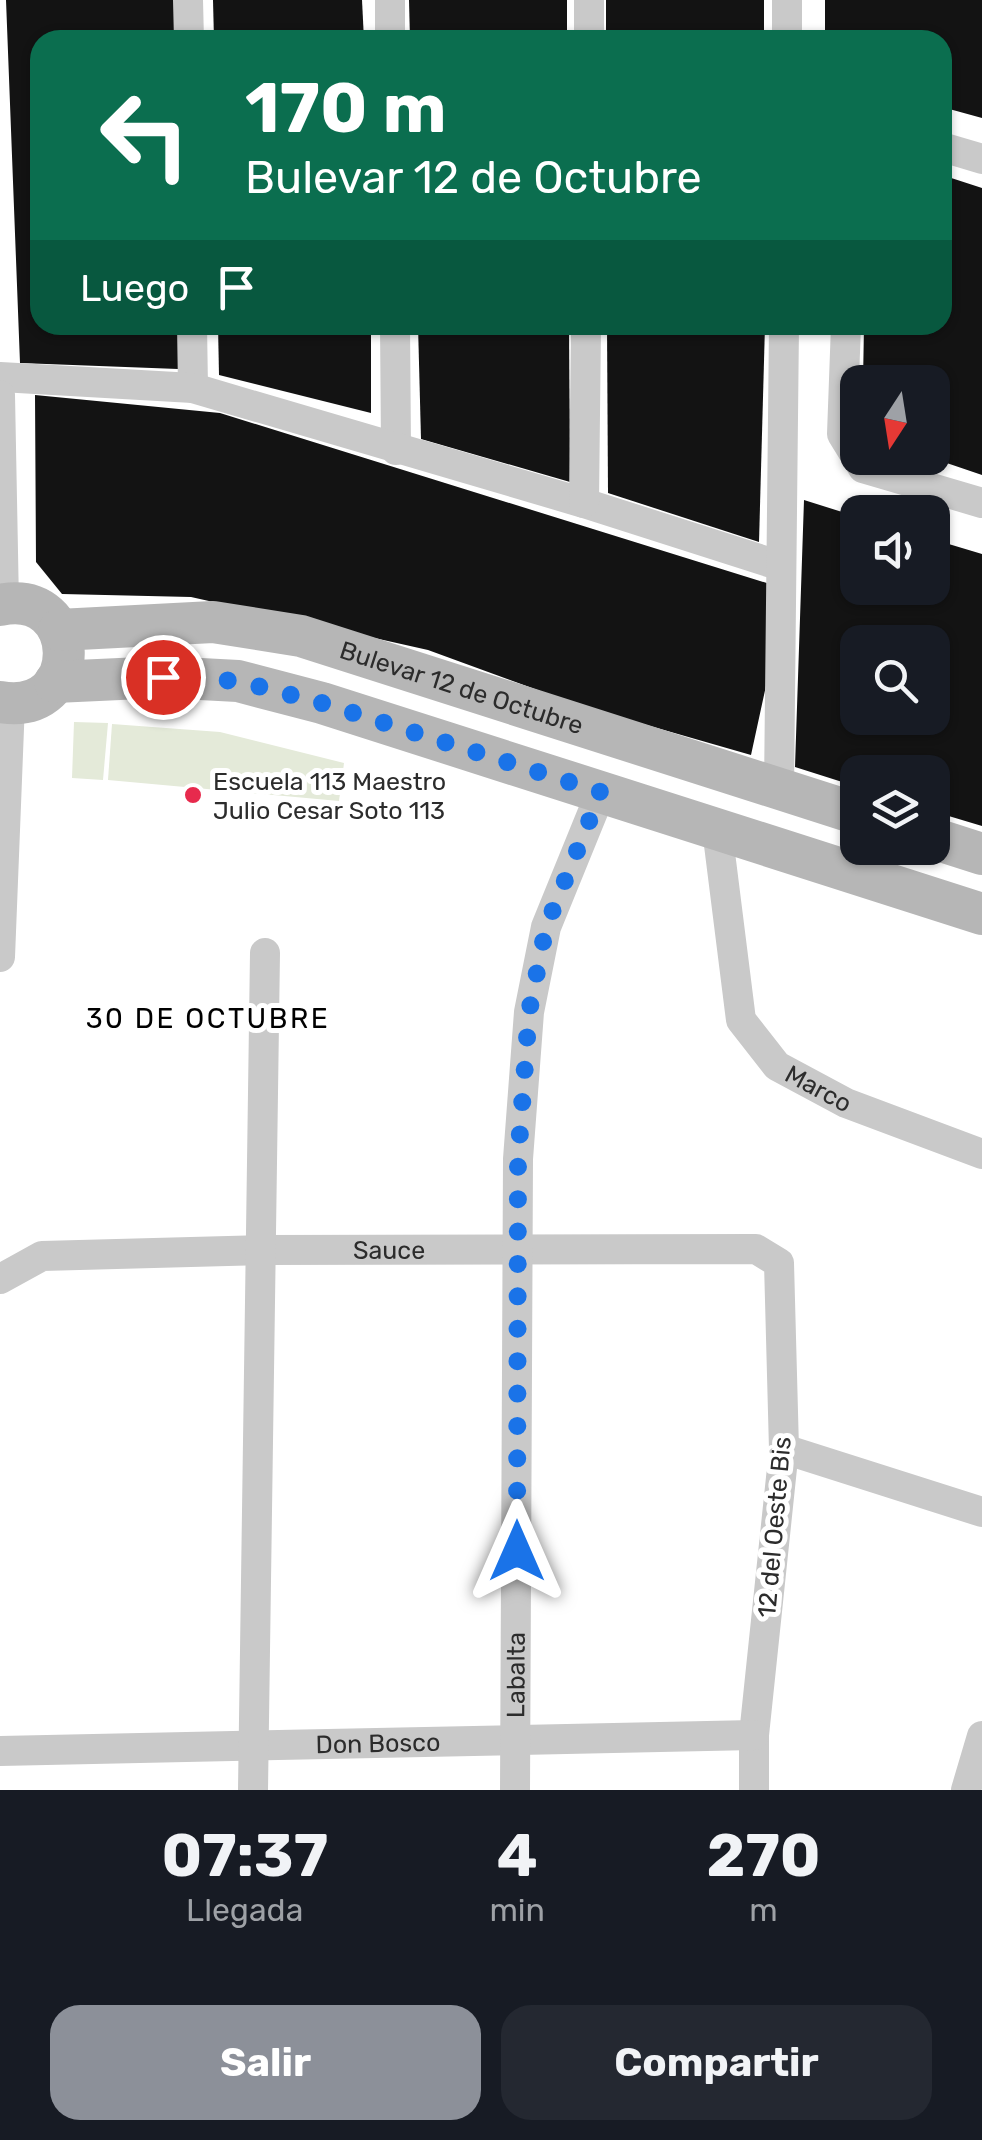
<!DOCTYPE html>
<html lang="es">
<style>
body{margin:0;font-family:Rubik,sans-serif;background:#242831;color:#f1f3f6;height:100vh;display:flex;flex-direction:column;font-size:38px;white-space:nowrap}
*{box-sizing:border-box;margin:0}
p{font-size:32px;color:#9ea1a6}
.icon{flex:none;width:55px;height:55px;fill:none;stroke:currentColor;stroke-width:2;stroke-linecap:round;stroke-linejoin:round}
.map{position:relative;height:1790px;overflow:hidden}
.drawer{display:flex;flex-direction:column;background:#171b24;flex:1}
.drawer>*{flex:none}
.top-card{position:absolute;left:30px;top:30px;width:922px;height:305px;border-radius:30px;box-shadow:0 2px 8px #0004;background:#0b6e4f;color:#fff;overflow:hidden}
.needle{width:65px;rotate:192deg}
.tools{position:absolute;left:840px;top:365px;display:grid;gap:20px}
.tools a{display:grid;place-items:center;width:110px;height:110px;border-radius:20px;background:#171b24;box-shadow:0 2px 8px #0004;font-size:50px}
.pin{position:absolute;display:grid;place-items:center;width:85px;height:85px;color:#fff;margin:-42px;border:5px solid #fff;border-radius:50%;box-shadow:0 2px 10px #0007}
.me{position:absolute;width:110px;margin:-55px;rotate:0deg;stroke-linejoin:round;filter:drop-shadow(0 0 8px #0008)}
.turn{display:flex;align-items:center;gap:35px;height:210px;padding:0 50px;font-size:45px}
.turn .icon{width:130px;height:130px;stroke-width:2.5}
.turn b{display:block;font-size:70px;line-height:85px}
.then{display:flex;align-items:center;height:95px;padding:0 50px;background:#0003;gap:20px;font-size:38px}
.eta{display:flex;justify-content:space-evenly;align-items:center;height:170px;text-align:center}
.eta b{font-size:60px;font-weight:700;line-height:70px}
.action{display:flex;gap:20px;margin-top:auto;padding:20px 50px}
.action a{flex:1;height:115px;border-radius:30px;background:#8c9099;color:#fff;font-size:40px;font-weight:700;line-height:115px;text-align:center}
.action a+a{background:#242831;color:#f1f3f6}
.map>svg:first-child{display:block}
.green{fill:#e4ead9}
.building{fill:#131313;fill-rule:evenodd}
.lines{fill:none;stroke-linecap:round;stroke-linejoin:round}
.street{stroke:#c9c9c9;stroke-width:30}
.secondary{stroke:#b6b6b6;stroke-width:42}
.route{stroke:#1a73e8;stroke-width:18;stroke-dasharray:0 32.4}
.poi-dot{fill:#e72a4d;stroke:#fff;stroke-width:4}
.labels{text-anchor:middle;stroke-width:10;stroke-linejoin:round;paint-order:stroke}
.street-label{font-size:25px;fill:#2c2c2c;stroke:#fff}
.poi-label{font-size:25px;fill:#2c2c2c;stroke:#fff;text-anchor:start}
.neighbourhood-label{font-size:28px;letter-spacing:2.5px;fill:#000;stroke:#fff}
</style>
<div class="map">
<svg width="982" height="1790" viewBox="0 0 982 1790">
<rect width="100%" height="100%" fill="#fff"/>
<g class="green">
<path d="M74,722L108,723L103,780L72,778Z"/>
<path d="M112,724L220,732L344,763L339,801L108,780Z"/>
</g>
<g class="building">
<path d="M6,0H175V40H40V325H178V369L20,363Z"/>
<path d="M213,0H362L364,40H214Z"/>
<path d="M409,0H567V40H410Z"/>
<rect x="606" y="0" width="158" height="40"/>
<path d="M825,0H982V118L942,107V40H825Z"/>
<path d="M942,175L982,188V475L932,458V382H863L864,325H942Z"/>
<path d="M218,325H371V413L219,375Z"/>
<path d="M418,325H569L570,482L421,439Z"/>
<path d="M607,325H765L759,542L608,493Z"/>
<path d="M35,395L220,413L770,584L769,672L751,755L584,707L428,650L191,597L62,594L36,562Z"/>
<path d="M804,500L858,517V588H932V539L982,554V826L932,811V772H858V787L795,767ZM858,642H932V718H858Z"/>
</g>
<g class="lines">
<g class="street">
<path d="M188,0L189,40"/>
<path d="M390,0V40"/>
<path d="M589,40V0"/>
<path d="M787,40V0"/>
<path d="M942,147L982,159"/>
<path d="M192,325L193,388"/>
<path d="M395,325L396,450"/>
<path d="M846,325L842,434L863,468L982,503"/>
<path d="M0,377L193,388L584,503L781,566"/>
<path d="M0,395L4,604"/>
<path d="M584,503L586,325"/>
<path d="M779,789L784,325"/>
<path id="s1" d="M717,829L741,1020L777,1066L846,1103L982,1154"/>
<path d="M0,957L10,703"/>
<path id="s2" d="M0,1279L42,1256L262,1250L756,1249L779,1263L784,1449L754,1735V1790"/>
<path d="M784,1449L982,1512"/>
<path id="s3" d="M0,1751L754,1735"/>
<path d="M253,1790L265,953"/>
<path id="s4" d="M515,1790L518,1159L529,1012L546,927L601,792"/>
<path d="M966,1790L982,1736"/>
</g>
<g class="secondary">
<path d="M0,605C83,587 87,717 0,702"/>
<path id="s5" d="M59,630L213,622L301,636L858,814"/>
<path d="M55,682L163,677L238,681L322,703L982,914"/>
<path d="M932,838L982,854"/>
</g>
</g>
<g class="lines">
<path class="route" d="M163,677L238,681L322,703L601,792L546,927L529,1012L518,1159L517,1551"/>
</g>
<circle class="poi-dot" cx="193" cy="795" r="10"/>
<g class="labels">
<g class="street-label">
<text dy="9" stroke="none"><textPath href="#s5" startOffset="412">Bulevar 12 de Octubre</textPath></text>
<text dy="9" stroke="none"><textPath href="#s1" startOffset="298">Marco</textPath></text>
<text dy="9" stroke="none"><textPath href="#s2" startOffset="395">Sauce</textPath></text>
<text transform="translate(774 1527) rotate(-85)" y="9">12 del Oeste Bis</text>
<text dy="9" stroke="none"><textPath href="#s4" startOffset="115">Labalta</textPath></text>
<text dy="9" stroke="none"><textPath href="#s3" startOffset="378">Don Bosco</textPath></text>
</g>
<g class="poi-label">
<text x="213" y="790">Escuela 113 Maestro<tspan x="213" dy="29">Julio Cesar Soto 113</tspan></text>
</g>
<g class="neighbourhood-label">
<text x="208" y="1028">30 DE OCTUBRE</text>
</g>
</g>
</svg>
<div class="tools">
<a><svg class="needle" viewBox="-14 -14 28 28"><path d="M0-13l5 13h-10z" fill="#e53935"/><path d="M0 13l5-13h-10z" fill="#9ea1a6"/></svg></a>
<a><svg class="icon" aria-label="sound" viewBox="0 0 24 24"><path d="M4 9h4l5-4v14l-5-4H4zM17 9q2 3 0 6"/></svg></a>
<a><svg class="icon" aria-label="search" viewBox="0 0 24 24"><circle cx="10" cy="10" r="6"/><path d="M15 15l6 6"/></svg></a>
<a><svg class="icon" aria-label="layers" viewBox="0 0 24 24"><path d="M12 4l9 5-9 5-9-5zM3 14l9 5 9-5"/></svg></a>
</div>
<div class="pin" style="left:163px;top:677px;background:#d93025"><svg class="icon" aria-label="arrive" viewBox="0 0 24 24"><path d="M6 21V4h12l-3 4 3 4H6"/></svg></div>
<svg class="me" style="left:517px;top:1551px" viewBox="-20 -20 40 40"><path d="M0-17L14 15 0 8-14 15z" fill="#1a73e8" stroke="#fff" stroke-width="4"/></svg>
<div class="top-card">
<div class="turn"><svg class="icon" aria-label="left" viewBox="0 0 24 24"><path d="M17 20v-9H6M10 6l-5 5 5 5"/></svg><div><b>170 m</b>Bulevar 12 de Octubre</div></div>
<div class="then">Luego<svg class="icon" aria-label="arrive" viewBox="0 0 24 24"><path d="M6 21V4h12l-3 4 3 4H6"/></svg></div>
</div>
</div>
<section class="drawer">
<div class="eta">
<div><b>07:37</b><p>Llegada</p></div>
<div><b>4</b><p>min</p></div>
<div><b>270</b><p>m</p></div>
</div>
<div class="action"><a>Salir</a><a>Compartir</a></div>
</section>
